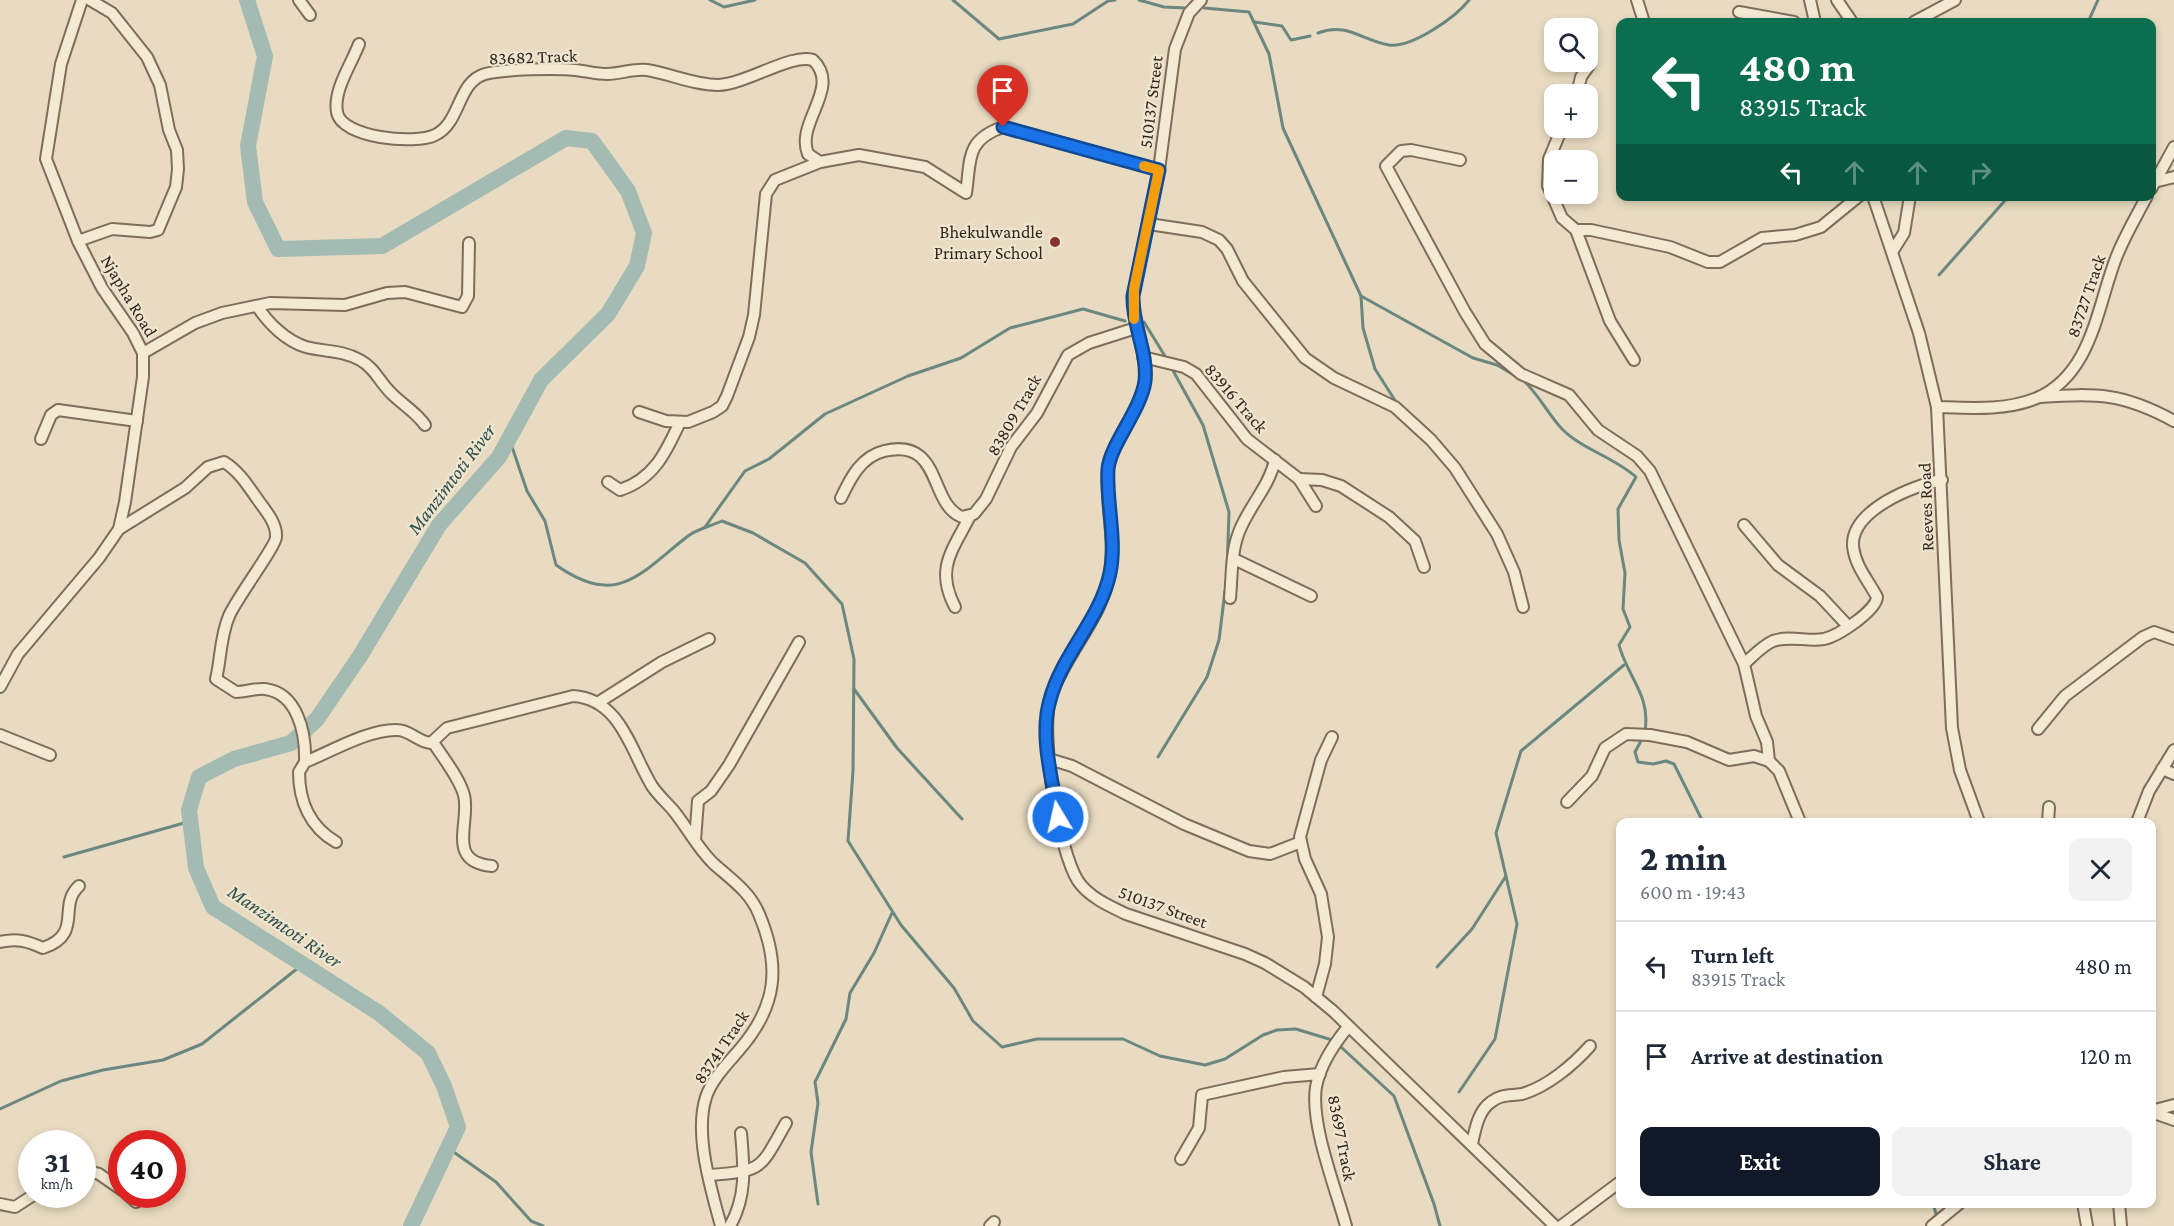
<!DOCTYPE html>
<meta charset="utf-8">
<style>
body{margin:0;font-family:"Crimson Pro",serif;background:#f2f2f3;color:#1f2937;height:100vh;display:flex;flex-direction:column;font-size:22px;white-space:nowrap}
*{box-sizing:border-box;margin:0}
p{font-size:20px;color:#747a83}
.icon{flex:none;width:33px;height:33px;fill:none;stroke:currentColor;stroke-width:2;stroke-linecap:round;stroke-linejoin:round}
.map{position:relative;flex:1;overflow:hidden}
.side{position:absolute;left:1616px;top:818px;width:540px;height:390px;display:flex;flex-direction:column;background:#fff;border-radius:12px;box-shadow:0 3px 9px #0003}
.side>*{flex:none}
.hud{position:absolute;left:1616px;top:18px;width:540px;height:183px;border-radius:12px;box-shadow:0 3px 9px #0003;background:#0b6e4f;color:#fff;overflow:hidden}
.buttons{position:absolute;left:1544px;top:18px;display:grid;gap:12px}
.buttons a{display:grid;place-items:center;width:54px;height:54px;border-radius:12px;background:#fff;box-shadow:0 3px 9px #0003;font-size:30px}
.speed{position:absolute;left:18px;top:1130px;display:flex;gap:12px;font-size:30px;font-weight:700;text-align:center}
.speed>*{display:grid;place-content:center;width:78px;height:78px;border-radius:50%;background:#fff;box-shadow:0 3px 9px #0003;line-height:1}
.speed small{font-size:15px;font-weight:400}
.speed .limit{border:9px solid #d22;background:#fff;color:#111}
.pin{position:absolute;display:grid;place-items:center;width:51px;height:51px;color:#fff;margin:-62px -26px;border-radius:50% 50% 50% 0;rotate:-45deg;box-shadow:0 0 6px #0007}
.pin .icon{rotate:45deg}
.me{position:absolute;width:66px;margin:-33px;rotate:351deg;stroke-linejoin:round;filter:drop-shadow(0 0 4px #0008)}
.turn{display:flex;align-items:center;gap:21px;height:126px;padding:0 24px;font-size:27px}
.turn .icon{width:78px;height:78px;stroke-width:2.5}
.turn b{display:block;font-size:42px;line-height:51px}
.lanes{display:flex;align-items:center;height:57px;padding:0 24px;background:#0003;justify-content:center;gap:30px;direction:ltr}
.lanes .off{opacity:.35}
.round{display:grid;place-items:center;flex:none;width:63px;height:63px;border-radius:12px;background:#f2f2f3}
.summary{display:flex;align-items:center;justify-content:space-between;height:102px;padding:0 24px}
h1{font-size:36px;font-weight:700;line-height:45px}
.button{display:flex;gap:12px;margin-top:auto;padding:12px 24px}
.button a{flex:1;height:69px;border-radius:12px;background:#111827;color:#fff;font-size:24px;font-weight:700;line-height:69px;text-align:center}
.button a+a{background:#f2f2f3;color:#1f2937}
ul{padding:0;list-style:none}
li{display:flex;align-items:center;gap:18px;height:90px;padding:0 24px;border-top:2px solid #e0e1e3}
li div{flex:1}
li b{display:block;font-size:22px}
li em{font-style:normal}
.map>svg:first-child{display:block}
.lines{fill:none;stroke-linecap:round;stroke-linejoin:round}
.stream{stroke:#6b8780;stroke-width:3}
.river{stroke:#a3bbb3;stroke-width:16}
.minor-casing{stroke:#7f6d5b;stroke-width:14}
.minor{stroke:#f4e9d3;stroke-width:10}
.route-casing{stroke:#114b97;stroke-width:15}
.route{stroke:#1a73e8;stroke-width:10}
.slow{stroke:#f59e0b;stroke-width:10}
.poi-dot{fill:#873134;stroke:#f0e6cf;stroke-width:2}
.labels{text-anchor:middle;stroke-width:4.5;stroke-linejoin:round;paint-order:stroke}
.street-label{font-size:18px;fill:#31261d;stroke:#f0e6cf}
.poi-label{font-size:18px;fill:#31261d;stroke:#f0e6cf;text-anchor:end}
.water-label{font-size:20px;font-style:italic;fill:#2e4f4c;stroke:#f0e6cf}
</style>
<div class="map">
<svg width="2174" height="1226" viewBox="0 0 2174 1226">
<rect width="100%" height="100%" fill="#e8dbc1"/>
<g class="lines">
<g class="stream">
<path d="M710,0L724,7L755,0"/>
<path d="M953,0L999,39L1073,24L1108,1L1115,0"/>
<path d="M1139,0L1164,7L1186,8"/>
<path d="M1204,8L1249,12L1269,54L1283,128L1361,296L1363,328L1375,369L1396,402"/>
<path d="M1254,22L1282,26L1291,40L1310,36"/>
<path d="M2088,22L2098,0"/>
<path d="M1318,33C1347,22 1361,40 1389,45C1412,48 1456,17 1469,0"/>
<path d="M1939,275L2009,196"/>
<path d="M1361,296L1473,358L1497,365L1519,378"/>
<path d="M1144,322L1168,361"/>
<path d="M1171,367L1203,425L1229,512L1227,570"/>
<path d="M1524,381C1539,395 1548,414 1562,429C1583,450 1614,457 1636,477L1618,509L1619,540L1625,573L1623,609L1630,627L1619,645C1627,676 1651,696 1645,730"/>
<path d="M509,438L527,491L545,521L556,565C618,609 640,573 688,536C697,529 711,526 722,521L753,533L805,563L842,604L854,659L853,771L848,841L901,925L954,988L973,1021L1002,1047L1037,1039H1123L1160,1056L1205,1065L1225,1059L1263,1035L1277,1030L1296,1029L1332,1040"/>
<path d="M705,527L745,471L769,459L825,414L908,376L961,358L1010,328L1083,309L1125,321"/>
<path d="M854,689L897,748L962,819"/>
<path d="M1643,737L1635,752L1638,762L1653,764L1666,761L1674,764L1703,822"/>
<path d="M1158,757L1207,677L1219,640L1225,591"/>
<path d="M64,857L191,821"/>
<path d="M1437,967L1472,929L1506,876"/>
<path d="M1341,1047L1394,1096L1434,1204L1440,1226"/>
<path d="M1459,1092L1495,1039L1517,924L1496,833L1521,751L1624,665"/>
<path d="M0,1109L61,1081L103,1070L163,1060L202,1044L303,964"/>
<path d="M448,1148L496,1182L531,1221L543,1226"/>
<path d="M1933,1203L1936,1214"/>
<path d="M818,1204L811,1152L818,1103L815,1082L846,1019L850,993L874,953L892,913"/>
</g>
<path class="river" d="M247,0L265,56L248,146L255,202L278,249L382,246L566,138L592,141L628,191L644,233L637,266L608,314L541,380L499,457L439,525L360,656L317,719L291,743L234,759L199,777L189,810L196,868L213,907L379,1013L428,1053L444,1086L458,1127L411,1226"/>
<g class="minor-casing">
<g id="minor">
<path d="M299,0L310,15"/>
<path d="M1201,0L1189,13L1175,49L1159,170L1133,296C1132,325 1148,352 1145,381C1141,411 1111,442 1108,469C1105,503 1116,539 1110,573C1102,618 1067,652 1051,695C1039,730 1058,849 1078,881C1089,897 1109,906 1126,914L1245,954L1265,963L1304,987L1333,1011L1555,1226"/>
<path d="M1637,0L1644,22"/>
<path d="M1810,0L1815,22"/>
<path d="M1837,0L1852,22"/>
<path d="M1739,12L1794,22"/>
<path d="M1914,22L1955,0"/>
<path d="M359,44C352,63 333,90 337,112C341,138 416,145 435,135C461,123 457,82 485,74C504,69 556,68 575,70C586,71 596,74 607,74C621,74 634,68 647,70C671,74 694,85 718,85C747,84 791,53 813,60C842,88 795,122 808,154L820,162L859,155L925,167L966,193C971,160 965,140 1003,127L1159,170"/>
<path d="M1577,94L1581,77L1590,64L1587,43"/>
<path d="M1562,128L1549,159L1548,186L1562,218L1576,230L1610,321L1634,360"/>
<path d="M1460,160L1411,150L1401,151L1386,166L1465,312L1485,344L1521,374L1569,395L1598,430L1637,456L1650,471L1744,664L1756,716L1767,742L1769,761L1779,771L1800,822"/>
<path d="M2154,182L2174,177"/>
<path d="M2151,189L2174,147"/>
<path d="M1873,196L1919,333L1937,407L1952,728L1960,770L1979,822"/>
<path d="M1149,224L1202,232L1219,240L1227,249L1243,281L1305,358L1334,378L1395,407L1431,440L1455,468L1497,534L1514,572L1523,607"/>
<path d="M1576,230H1591L1670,247L1708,262H1720L1762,238L1795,235L1821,227L1859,196"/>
<path d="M78,241L112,229L150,232L158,230L176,187L178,169L177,150L169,130L160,85L147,57L112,13L90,0"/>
<path d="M1892,252L1904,233L1910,196"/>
<path d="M257,306C268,323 286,341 306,347C325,352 342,350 360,360C375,368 380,383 392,394C403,405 416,412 425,425"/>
<path d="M143,353L195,323L222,313L270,303L345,305L387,293L405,292L462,307L468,296L469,243"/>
<path d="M1143,357L1184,367L1196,374L1247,439L1299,479L1316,506"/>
<path d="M2040,397C2097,393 2123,393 2174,421"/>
<path d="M1937,407C1969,408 2006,411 2037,398C2092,374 2097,307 2116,258C2124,237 2136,217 2147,196"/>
<path d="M639,412L666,421L688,422L713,412L722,406L727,396L749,337L754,315L766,194L775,180L820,162"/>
<path d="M41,439L51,415L58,410L137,421"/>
<path d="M1299,479L1322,480L1341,486L1389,517L1415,541L1424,567"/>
<path d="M608,482L620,490C654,479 666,452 680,422"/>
<path d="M841,498C851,477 861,457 884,451C943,437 928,504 962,517L974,514L986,499L1011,447L1037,413L1068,355L1089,343L1136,328"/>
<path d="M1744,525L1778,565L1820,596L1848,626"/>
<path d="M119,529L185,488L208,467L224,462C239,471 248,486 258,500C265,510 277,523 276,537C276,546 236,599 229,616C220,637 221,659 216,679L236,692C246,692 255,688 265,689C298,693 306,734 305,762"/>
<path d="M1234,559L1311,596"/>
<path d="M1230,598C1232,577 1231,552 1239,532C1249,506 1269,487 1275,460"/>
<path d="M955,607C935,569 952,551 970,516"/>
<path d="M1744,664C1753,656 1762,646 1773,641C1791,635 1807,642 1824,639C1838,636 1876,611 1877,597C1868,580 1855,566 1853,546C1851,510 1914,485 1942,480"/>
<path d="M0,687L18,654L99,558L119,529L125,502L143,377V353L133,333L102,288L78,241L46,159L61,64L82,0"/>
<path d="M599,702L662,662L709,639"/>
<path d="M2038,729L2065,696L2143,637L2154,632L2174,639"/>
<path d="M0,735L50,755"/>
<path d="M433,742C443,758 459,777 464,795C471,822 445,862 492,866"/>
<path d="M1049,759L1072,766L1184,824L1249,851L1270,854L1301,842"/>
<path d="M2162,769L2174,774"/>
<path d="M1567,802L1592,776L1605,748L1626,734L1650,735L1687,742L1729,760L1754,756L1769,761"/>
<path d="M2048,822L2049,807"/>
<path d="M2137,822L2149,791L2174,750"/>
<path d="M695,840L698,801L711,791L729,765L799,642"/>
<path d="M336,842C310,827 299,801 299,772L305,762C330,752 369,729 397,730C410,730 418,742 431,743L447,728L573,696C621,699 631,752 652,786C658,795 666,802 673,810C687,827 698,849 714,864C732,880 750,892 759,914C781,966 777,1006 740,1049C728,1063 712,1079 706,1097C694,1134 711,1189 721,1226"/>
<path d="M0,942C17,938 27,941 43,948C84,934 57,906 79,886"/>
<path d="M1316,997L1325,964L1328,937L1321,894L1305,859L1300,837L1321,760L1332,737"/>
<path d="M2151,1111L2174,1105"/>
<path d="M2151,1112L2174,1120"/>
<path d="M1472,1144C1475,1130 1478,1111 1491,1102C1501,1094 1510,1096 1522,1094C1547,1087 1573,1065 1590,1046"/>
<path d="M1181,1159L1199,1128L1202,1095L1284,1077L1320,1074"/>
<path d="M82,1169L99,1174L122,1190"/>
<path d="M709,1175C764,1171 760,1169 786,1123"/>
<path d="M127,1194L136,1202"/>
<path d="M2083,1203L2087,1226"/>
<path d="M2119,1203L2121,1226"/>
<path d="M0,1204L15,1207L35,1194"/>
<path d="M730,1226C747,1196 744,1167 741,1133"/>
<path d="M990,1226L994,1222"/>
<path d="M1346,1226C1336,1189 1310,1124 1316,1087C1320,1065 1334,1044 1348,1027"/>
<path d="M1561,1226L1620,1182"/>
<path d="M1932,1226L1960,1203"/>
</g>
</g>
<use href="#minor" class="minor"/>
</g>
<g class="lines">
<g class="route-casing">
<path id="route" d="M1003,127L1159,170L1133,296C1132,325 1148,352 1145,381C1141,410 1110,445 1108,469C1106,503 1117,540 1110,573C1100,620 1062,654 1050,700C1039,736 1053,781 1058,817"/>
</g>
<use href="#route" class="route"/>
<path class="slow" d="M1134,319V289L1159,170L1144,166"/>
</g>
<circle class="poi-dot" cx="1055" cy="242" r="6"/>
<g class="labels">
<g class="street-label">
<text transform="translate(533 57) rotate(-2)" y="6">83682 Track</text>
<text transform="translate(1151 102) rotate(-83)" y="6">510137 Street</text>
<text transform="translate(129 296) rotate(59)" y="6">Njapha Road</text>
<text transform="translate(2086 296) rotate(-71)" y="6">83727 Track</text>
<text transform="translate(1236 398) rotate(49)" y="6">83916 Track</text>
<text transform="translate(1014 415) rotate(-60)" y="6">83809 Track</text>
<text transform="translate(1926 507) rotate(-92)" y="6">Reeves Road</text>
<text transform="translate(1163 907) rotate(20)" y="6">510137 Street</text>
<text transform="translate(721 1047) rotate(-56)" y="6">83741 Track</text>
<text transform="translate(1342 1138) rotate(79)" y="6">83697 Track</text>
</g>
<g class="poi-label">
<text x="1043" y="238">Bhekulwandle<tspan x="1043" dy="21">Primary School</tspan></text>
</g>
<g class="water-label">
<text transform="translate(451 479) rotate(-53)" y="7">Manzimtoti River</text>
<text transform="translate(285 926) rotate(34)" y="7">Manzimtoti River</text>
</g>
</g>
</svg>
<div class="buttons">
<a><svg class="icon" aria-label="search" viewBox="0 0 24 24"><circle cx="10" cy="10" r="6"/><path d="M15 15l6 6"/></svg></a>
<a>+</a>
<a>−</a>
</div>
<div class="speed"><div>31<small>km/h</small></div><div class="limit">40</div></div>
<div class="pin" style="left:1003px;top:127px;background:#d93025"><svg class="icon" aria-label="arrive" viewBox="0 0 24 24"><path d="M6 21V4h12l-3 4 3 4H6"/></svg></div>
<svg class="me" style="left:1058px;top:817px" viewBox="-20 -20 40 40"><circle r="17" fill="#1a73e8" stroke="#fff" stroke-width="3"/><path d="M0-11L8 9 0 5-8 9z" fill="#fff"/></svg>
<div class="hud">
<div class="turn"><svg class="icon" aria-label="left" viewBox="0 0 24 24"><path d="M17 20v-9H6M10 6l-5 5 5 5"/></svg><div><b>480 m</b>83915 Track</div></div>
<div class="lanes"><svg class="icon" aria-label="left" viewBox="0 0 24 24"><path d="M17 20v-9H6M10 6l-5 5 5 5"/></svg><svg class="icon off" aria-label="ahead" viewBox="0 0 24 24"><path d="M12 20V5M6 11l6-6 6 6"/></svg><svg class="icon off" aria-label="ahead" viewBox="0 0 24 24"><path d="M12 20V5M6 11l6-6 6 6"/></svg><svg class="icon off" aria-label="right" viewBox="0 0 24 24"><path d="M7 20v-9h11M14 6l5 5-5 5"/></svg></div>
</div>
<section class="side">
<div class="summary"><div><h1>2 min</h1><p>600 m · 19:43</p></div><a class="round"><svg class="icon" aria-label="close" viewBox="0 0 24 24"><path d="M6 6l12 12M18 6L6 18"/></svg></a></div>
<ul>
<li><svg class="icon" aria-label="left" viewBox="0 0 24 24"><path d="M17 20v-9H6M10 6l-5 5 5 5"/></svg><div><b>Turn left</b><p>83915 Track</p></div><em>480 m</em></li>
<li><svg class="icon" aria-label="arrive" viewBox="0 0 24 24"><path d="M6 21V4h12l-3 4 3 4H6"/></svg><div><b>Arrive at destination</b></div><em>120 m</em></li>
</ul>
<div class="button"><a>Exit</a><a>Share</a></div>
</section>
</div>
